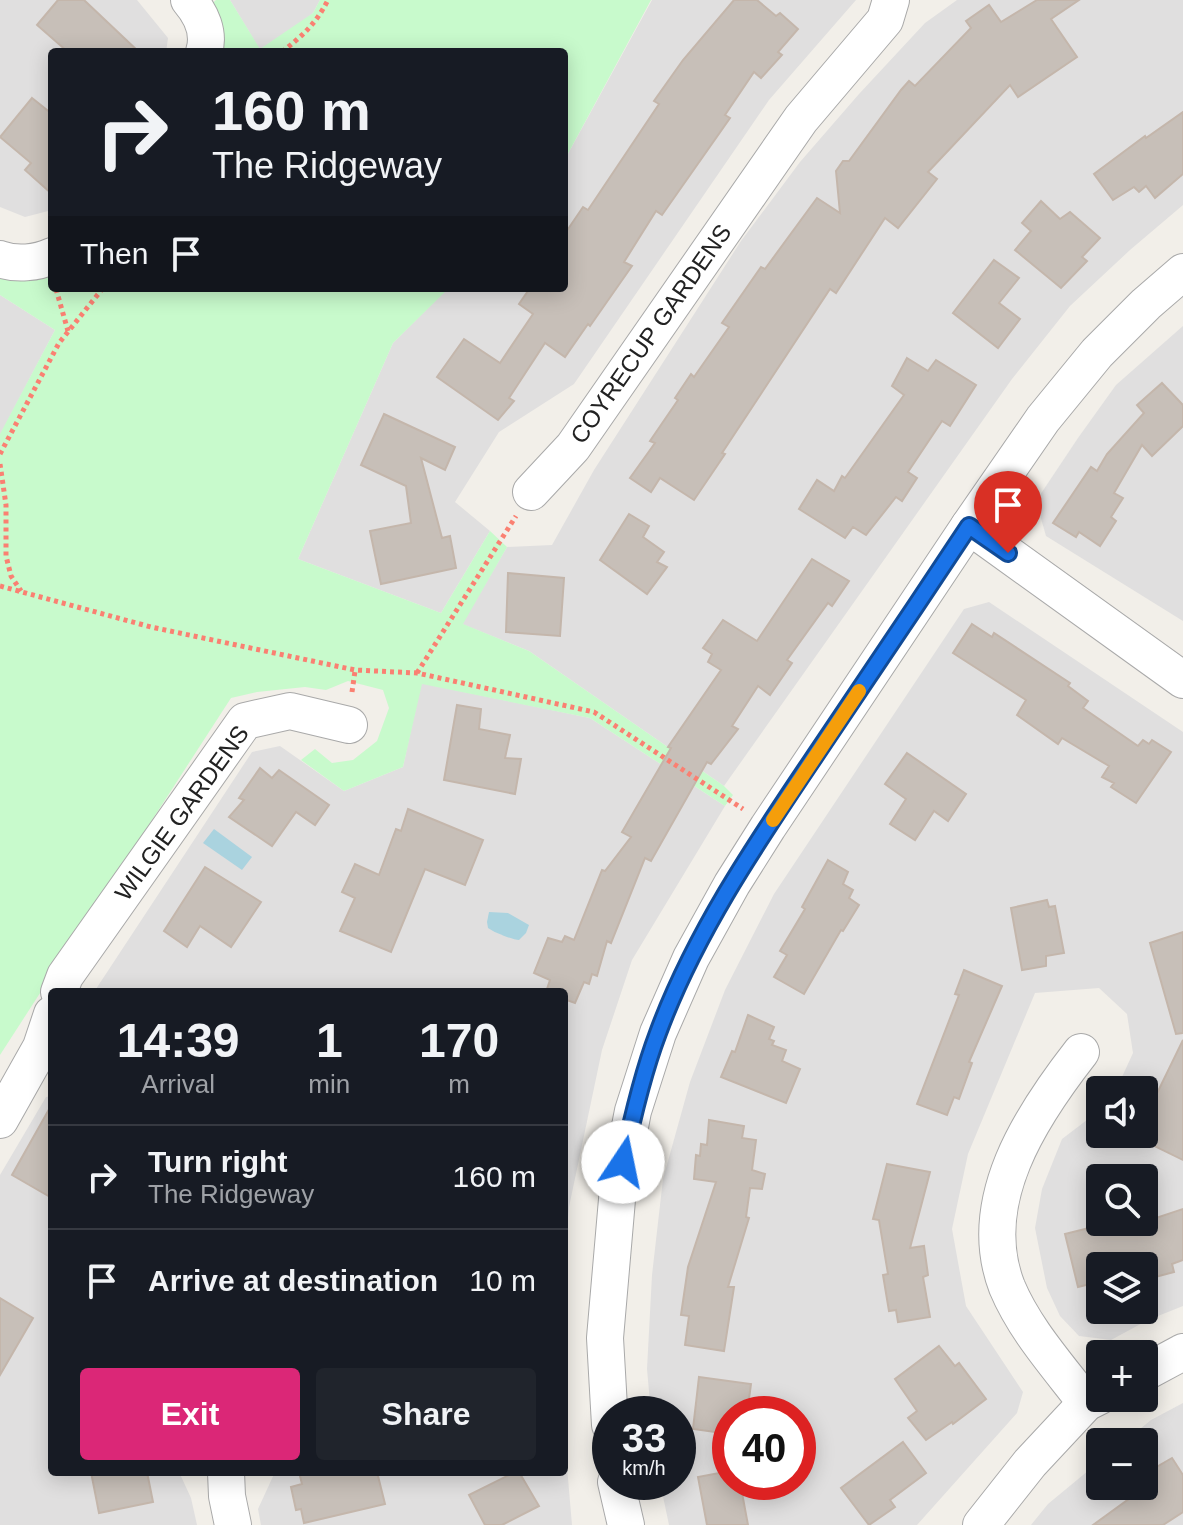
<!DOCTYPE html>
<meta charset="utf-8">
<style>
body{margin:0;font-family:Arial,sans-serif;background:#20242c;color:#f1f3f6;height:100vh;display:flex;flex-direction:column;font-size:30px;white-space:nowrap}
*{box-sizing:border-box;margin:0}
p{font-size:26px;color:#9ea1a6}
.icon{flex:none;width:44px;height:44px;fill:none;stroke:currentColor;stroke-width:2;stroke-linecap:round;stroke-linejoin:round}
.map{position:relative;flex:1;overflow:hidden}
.panel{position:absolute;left:48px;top:988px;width:520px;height:488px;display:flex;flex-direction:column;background:#171b24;border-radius:8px;box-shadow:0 4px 20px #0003}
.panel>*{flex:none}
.guide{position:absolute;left:48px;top:48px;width:520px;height:244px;border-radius:8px;box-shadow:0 4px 20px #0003;background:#171b24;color:#f1f3f6;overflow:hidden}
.buttons{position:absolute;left:1086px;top:1076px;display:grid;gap:16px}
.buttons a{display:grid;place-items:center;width:72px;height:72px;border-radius:8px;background:#171b24;box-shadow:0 4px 20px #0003;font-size:40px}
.speed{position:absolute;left:592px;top:1396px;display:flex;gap:16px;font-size:40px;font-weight:700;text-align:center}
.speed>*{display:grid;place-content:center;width:104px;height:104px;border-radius:50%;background:#171b24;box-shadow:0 4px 20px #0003;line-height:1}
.speed small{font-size:20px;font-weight:400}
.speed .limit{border:12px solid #d22;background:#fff;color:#111}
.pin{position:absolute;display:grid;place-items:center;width:68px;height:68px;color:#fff;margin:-82px -34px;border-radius:50% 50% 50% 0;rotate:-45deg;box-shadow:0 0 8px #0007}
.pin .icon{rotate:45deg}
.me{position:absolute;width:88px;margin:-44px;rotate:11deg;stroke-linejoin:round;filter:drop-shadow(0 0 6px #0008)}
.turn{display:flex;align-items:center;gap:28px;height:168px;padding:0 32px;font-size:36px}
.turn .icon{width:104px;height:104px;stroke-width:2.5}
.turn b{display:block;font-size:56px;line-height:68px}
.then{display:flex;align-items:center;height:76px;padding:0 32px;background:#0003;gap:16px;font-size:30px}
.eta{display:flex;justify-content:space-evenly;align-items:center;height:136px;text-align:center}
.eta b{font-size:48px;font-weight:800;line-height:56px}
.primary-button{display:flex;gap:16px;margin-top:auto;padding:16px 32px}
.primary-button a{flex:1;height:92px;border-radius:8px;background:#db2777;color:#fff;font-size:32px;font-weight:800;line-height:92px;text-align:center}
.primary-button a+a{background:#20242c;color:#f1f3f6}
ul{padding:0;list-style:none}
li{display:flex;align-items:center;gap:24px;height:104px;padding:0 32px;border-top:2px solid #363941}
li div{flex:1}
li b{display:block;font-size:30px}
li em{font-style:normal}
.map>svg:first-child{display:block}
.residential{fill:#e0dfdf;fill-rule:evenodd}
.park{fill:#c8facc}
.water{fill:#aad3df}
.building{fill:#c7bfb8;stroke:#c4b6ab;stroke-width:2}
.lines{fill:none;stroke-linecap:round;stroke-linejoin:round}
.minor-casing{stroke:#a9a9a9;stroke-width:38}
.path{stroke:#fa8072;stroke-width:5;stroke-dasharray:4 4;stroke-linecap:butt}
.minor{stroke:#fff;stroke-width:36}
.route-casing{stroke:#114b97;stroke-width:20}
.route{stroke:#1a73e8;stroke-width:14}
.slow{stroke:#f59e0b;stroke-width:14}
.labels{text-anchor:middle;stroke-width:6;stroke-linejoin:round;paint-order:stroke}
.street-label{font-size:24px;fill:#222;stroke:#fff}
</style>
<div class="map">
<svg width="1183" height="1525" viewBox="0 0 1183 1525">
<rect width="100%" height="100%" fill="#f2efe9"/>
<g class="residential">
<path d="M0,0H137L168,38L166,52H52V210L25,217L0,207Z"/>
<path d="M230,0H320L313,13L296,27L260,50Z"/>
<path d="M652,0H856L769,100L574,384L499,432L455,502L490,531L441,613L298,559L393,343L448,288H564V161Z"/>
<path d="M957,0H1183V205L1130,250L1070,306L1012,379L724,786L529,651L462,624L507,547L552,545L594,470L741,241L800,162L859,94L925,23Z"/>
<path d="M0,295L55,330L0,435Z"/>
<path d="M1183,326V621L1046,536L1036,501L1078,438L1116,385Z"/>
<path d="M989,602L1183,732V1306L1148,1320L1111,1340L1079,1336L1060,1316L1047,1288L1035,1228L1042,1189L1062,1139L1100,1110V1134H1144V1090H1116L1133,1053L1127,1014L1099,988L1035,993L968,1154L952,1229L966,1306L1023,1392L1017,1413L917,1525H669L660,1482H678V1414H651L647,1369L652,1275L663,1179L690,1082L725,990L774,894L964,609ZM1100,1178H1144V1222H1100ZM1100,1266H1144V1310H1100ZM730,1414H798V1482H730Z"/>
<path d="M421,683L590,718L725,806L632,960L602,1050L569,1207L564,1258V992H94L252,752L280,746L344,791L403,767Z"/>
<path d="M52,1096V1472H179L191,1498L197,1525H0V1175L46,1097Z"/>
<path d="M1183,1403V1525H1031L1048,1504L1100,1461V1486H1144V1442H1124L1151,1420Z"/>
<path d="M564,1432L572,1525H261L258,1509L275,1472H564Z"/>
</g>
<g class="park">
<path d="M216,0H230L260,49L313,13L320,0H651L564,161V52H204L201,14Z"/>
<path d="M52,256V288H449L393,343L298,559L441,613L490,531L507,547L463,624L529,651L724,786L733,795L725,806L590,718L422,684L403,767L344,791L301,760L315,749L332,763L353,760L377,741L389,708L383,690L348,681L326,690L305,687L257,692L231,698L0,1055V434L55,330L0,295V259Z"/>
</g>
<g class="water">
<path d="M214,829L252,857L242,870L203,843Z"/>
<path d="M489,912L508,913L529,925L526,933L519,940C513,940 493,932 488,928L487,922Z"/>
</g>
<g class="building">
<path d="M58,0H84L139,52H68L37,25Z"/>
<path d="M734,0H757L776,16L780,13L798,29L778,52L782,55L761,78L754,72L725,115L730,118L662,215L656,211L624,262L632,266L590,326L588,324L565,357L545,343L509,398L514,401L498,420L437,377L464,339L500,363L533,314L519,304L530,288H564V235L583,207L588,210L659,104L654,101L683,60Z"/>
<path d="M1037,0H1079L1051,19L1077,57L1018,97L1010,85L928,172L937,179L898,228L885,218L836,293L830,289L722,453L725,454L694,500L660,478L651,492L630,478L655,443L650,441L678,400L675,398L691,374L694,377L729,327L722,323L761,267L765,269L817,198L840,213L836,171L843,161H849L901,90L909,81L915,86L971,28L966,21L989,5L1001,22Z"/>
<path d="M32,98L52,114V194L25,170L31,163L0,137Z"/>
<path d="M1183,112V174L1155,198L1146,186L1139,192L1134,187L1113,200L1094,174L1145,136L1146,138Z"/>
<path d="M1041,201L1060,219L1070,212L1100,238L1082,257L1087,261L1061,288L1015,250L1031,231L1022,223Z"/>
<path d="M994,260L1019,278L999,303L1020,319L998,348L953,313Z"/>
<path d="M907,358L928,371L936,360L976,385L950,426L942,421L908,472L917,478L902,501L896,497L866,535L853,527L845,538L799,509L817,480L834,491L842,476L845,478L904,395L892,386Z"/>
<path d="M1162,383L1183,405V426L1152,456L1142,445L1114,493L1123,498L1111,517L1116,521L1100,546L1079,532L1076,537L1053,523L1091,467L1097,471L1107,454L1144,413L1137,405Z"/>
<path d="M384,414L455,447L445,470L421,458L442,538L450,536L456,568L381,584L370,531L411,523L406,486L361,465Z"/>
<path d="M629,514L649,526L643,537L664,552L657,562L667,567L647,594L600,560Z"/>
<path d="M812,559L849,581L832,606L828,603L787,660L792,663L770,695L758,686L732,726L738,729L711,764L707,762L651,861L645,858L611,943L607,941L597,976L592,974L589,984L584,982L575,1003L564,999V992H546L550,980L534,973L548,938L562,942L565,936L574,940L602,870L605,871L631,837L622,832L671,748L668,747L721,670L708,662L712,654L703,648L723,620L757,641Z"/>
<path d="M508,573L564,578L560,636L506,632Z"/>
<path d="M972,624L992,637L994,633L1070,683L1068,686L1088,701L1083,708L1138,746L1143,740L1149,744L1152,740L1171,752L1136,803L1111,787L1114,783L1102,777L1109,766L1062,738L1058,744L1017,715L1026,700L953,653Z"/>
<path d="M457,705L481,709L479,729L510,735L505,758L521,759L515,794L444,780Z"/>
<path d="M907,753L966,794L948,821L934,811L915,840L890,824L906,799L885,784Z"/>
<path d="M260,768L272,778L279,770L329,805L315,825L296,812L272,846L229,817L244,800L239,798Z"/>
<path d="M408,809L483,840L465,885L425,869L391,952L340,931L355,898L342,892L355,864L379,875L396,829L401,831Z"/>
<path d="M828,860L848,872L843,884L853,890L849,898L859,905L843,931L841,930L804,994L774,977L787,955L780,951L805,909L802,907Z"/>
<path d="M205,867L261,902L231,947L200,926L187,947L164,931Z"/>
<path d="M1047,900L1049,907L1055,906L1064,953L1046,956V966L1022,970L1011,908Z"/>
<path d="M1183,932V1033L1176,1034L1150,943Z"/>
<path d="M964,970L1002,986L969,1062L972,1063L959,1099L954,1097L947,1115L917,1104L959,995L955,994Z"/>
<path d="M748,1015L774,1027L769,1039L774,1041L772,1045L786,1050L782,1061L800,1069L786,1103L721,1077L732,1051L735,1052Z"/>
<path d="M1183,1040V1160L1136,1137L1137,1134H1144V1120Z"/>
<path d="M52,1104V1198L12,1175Z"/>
<path d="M709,1120L744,1126L742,1138L756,1140L752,1170L765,1174L762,1189L750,1188L746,1217L749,1218L728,1287H734L724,1351L685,1345L689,1316L681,1315L688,1267L716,1182L694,1179L696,1155L700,1156L701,1144L707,1145Z"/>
<path d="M887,1164L930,1172L910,1248L924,1246L928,1275L923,1277L930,1317L898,1322L896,1310L889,1311L883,1275L888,1274L879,1220L873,1219Z"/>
<path d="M1183,1209V1260L1172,1264L1174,1272L1144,1280V1266H1100V1291L1098,1282L1078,1287L1065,1234L1113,1222H1144Z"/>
<path d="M0,1298L33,1318L0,1375Z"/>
<path d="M939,1346L955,1366L959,1363L986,1399L953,1424L952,1422L926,1440L908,1418L917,1411L895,1379Z"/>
<path d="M699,1377L751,1384L748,1406L737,1405L736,1414H730V1434L693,1429Z"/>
<path d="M903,1442L926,1473L890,1500L895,1507L869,1525L841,1488Z"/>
<path d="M1172,1458L1183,1475V1512L1163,1525H1093L1137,1493L1133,1488L1144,1486V1480L1151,1475L1148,1472Z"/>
<path d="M730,1471V1482H740L748,1525H707L698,1477Z"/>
<path d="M91,1472H147L153,1502L99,1513Z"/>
<path d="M299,1472H377L385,1504L304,1523L301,1509L296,1510L291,1487L302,1484Z"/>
<path d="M515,1472H519L539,1506L502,1525H485L469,1495Z"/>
</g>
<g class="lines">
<g class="minor-casing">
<g id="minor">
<path d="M189,0C201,14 210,33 204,52"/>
<path d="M0,259C16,265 37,263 52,256"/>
<path d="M531,492L573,447L801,119L885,20L891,0"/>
<path d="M969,526L1183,680"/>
<path d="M59,992L65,976L245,721L290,711L349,725"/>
<path d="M1081,1052C1031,1116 974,1202 1007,1287C1025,1330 1058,1366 1086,1403"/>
<path d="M0,1120L41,1047L52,1014"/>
<path d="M1144,1373L1183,1352"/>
<path d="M610,1425L605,1338L618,1188L633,1111L658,1033L691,958L732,884L768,827L969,526L1043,419L1097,353L1146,304L1183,272"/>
<path d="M226,1472L227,1496L233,1525"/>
<path d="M616,1482L626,1525"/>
<path d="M981,1525L1030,1463L1086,1403L1100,1396"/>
</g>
</g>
<g class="path">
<path d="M282,52C303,35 315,25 328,0"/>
<path d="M56,289L68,331"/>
<path d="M0,454L59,343L103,288"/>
<path d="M0,464L6,505V556L11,576L21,591"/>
<path d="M0,586L151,627L355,670L417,673L594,712L743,809"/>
<path d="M417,673L516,516"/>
<path d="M352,692L355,671"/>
</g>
<use href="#minor" class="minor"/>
</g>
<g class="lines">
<g class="route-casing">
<path id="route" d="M623,1162C632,1119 642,1075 658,1033C697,927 764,832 827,738C875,667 922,597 969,526L1008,553"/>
</g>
<use href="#route" class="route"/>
<path class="slow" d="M773,820L859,691"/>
</g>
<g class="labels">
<g class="street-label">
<text transform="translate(651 334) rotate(-55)" y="8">COYRECUP GARDENS</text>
<text transform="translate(182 813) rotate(-54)" y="8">WILGIE GARDENS</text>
</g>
</g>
</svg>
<div class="buttons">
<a><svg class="icon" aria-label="sound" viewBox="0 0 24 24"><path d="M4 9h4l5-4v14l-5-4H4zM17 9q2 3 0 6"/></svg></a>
<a><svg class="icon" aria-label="search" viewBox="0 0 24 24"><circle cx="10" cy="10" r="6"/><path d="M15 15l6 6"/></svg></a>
<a><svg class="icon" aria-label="layers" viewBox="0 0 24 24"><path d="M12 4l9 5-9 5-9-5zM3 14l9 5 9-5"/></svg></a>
<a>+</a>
<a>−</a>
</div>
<div class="speed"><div>33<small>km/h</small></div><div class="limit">40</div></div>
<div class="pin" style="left:1008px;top:553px;background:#d93025"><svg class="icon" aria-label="arrive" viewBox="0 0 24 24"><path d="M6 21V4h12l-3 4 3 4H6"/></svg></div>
<svg class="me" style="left:623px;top:1162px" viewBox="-20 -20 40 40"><circle r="19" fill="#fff"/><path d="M0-13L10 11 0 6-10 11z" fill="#1a73e8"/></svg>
<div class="guide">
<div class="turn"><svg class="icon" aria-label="right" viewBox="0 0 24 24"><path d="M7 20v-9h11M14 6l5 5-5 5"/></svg><div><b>160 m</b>The Ridgeway</div></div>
<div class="then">Then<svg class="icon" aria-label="arrive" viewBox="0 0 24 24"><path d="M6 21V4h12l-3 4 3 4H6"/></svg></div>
</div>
<section class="panel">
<div class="eta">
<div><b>14:39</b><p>Arrival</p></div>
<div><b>1</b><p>min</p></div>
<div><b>170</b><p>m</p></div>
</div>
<ul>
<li><svg class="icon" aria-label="right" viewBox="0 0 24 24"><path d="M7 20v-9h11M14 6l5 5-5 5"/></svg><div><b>Turn right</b><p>The Ridgeway</p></div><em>160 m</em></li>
<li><svg class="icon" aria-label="arrive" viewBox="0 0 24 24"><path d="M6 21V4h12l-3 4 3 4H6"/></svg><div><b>Arrive at destination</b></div><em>10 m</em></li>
</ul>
<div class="primary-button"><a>Exit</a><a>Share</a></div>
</section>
</div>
